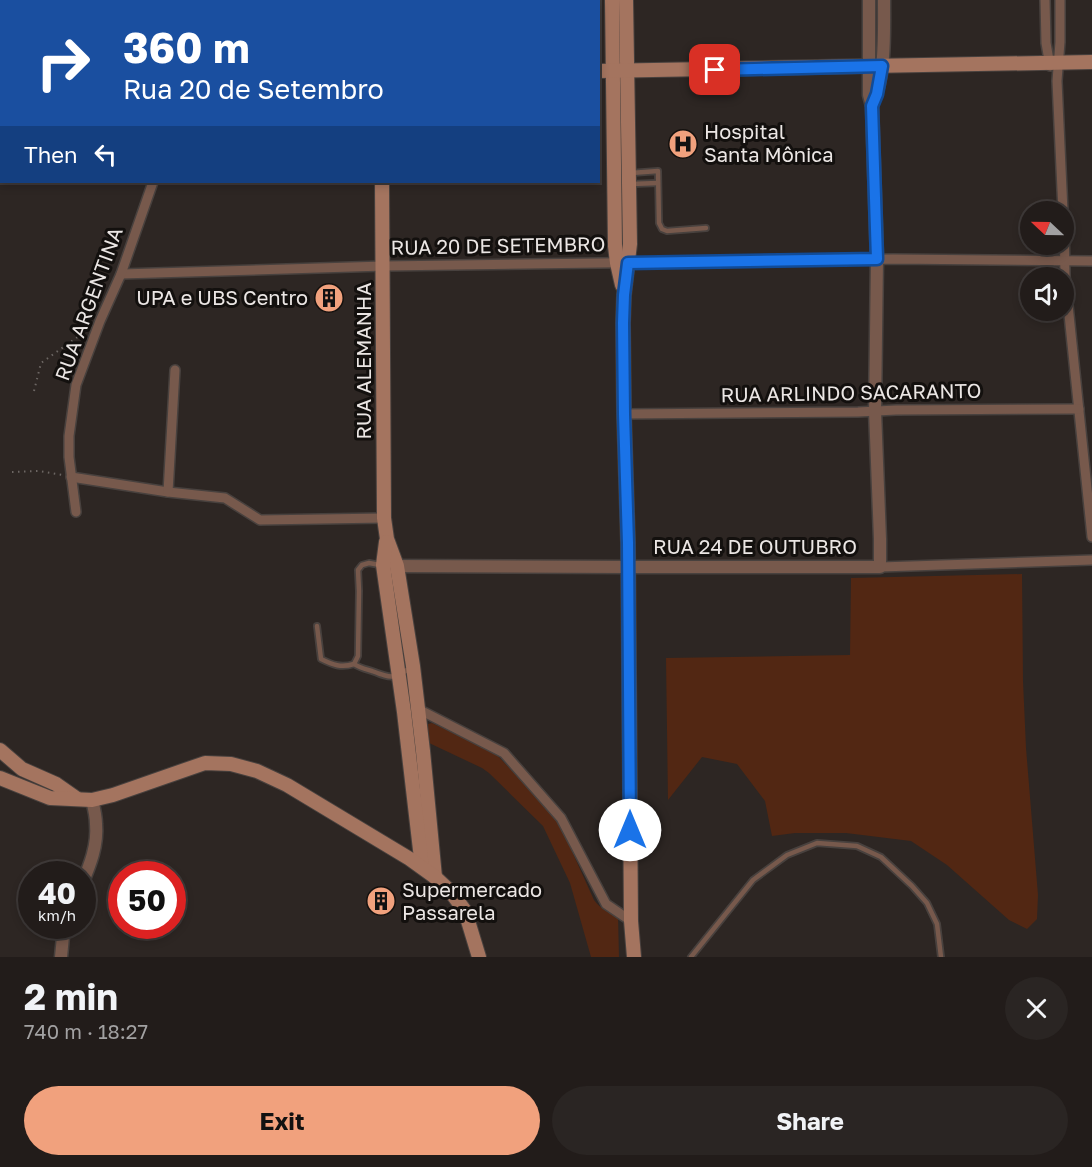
<!DOCTYPE html>
<meta charset="utf-8">
<style>
body{margin:0;font-family:"Golos Text",sans-serif;background:#2a2523;color:#f1f3f6;height:100vh;display:flex;flex-direction:column;font-size:22px;white-space:nowrap}
*{box-sizing:border-box;margin:0}
p{font-size:20px;color:#a2a1a2}
.icon{flex:none;width:33px;height:33px;fill:none;stroke:currentColor;stroke-width:2;stroke-linecap:round;stroke-linejoin:round}
.map{position:relative;height:957px;overflow:hidden}
.drawer{display:flex;flex-direction:column;background:#221c1a;flex:1}
.drawer>*{flex:none}
.top-card{position:absolute;left:0px;top:0px;width:600px;height:183px;box-shadow:0 3px 9px #0003,0 0 0 2px #3f3a39;background:#1a4fa0;color:#fff;overflow:hidden}
.needle{width:39px;rotate:292deg}
.buttons{position:absolute;left:1020px;top:201px;display:grid;gap:12px}
.buttons a{display:grid;place-items:center;width:54px;height:54px;border-radius:50%;background:#221c1a;box-shadow:0 3px 9px #0003,0 0 0 2px #3f3a39;font-size:30px}
.speed{position:absolute;left:18px;top:861px;display:flex;gap:12px;font-size:30px;font-weight:700;text-align:center}
.speed>*{display:grid;place-content:center;width:78px;height:78px;border-radius:50%;background:#221c1a;box-shadow:0 3px 9px #0003,0 0 0 2px #3f3a39;line-height:1}
.speed small{font-size:15px;font-weight:400}
.speed .limit{border:9px solid #d22;background:#fff;color:#111}
.pin{position:absolute;display:grid;place-items:center;width:51px;height:51px;color:#fff;margin:-26px;border-radius:12px;box-shadow:0 3px 9px #0006}
.me{position:absolute;width:66px;margin:-33px;rotate:0deg;stroke-linejoin:round;filter:drop-shadow(0 0 4px #0008)}
.turn{display:flex;align-items:center;gap:21px;height:126px;padding:0 24px;font-size:27px}
.turn .icon{width:78px;height:78px;stroke-width:2.5}
.turn b{display:block;font-size:42px;line-height:51px}
.then{display:flex;align-items:center;height:57px;padding:0 24px;background:#0003;gap:12px;font-size:22px}
.round{display:grid;place-items:center;flex:none;width:63px;height:63px;border-radius:32px;background:#2a2523}
.head{display:flex;align-items:center;justify-content:space-between;height:102px;padding:0 24px}
h1{font-size:36px;font-weight:700;line-height:45px}
.button{display:flex;gap:12px;margin-top:auto;padding:12px 24px}
.button a{flex:1;height:69px;border-radius:36px;background:#f1a17d;color:#111;font-size:24px;font-weight:700;line-height:69px;text-align:center}
.button a+a{background:#2a2523;color:#f1f3f6}
.map>svg:first-child{display:block}
.green{fill:#522713}
.lines{fill:none;stroke-linecap:round;stroke-linejoin:round}
.service-casing{stroke:#48413e;stroke-width:8}
.minor-casing{stroke:#48413e;stroke-width:12}
.tertiary-casing{stroke:#48413e;stroke-width:15}
.secondary-casing{stroke:#48413e;stroke-width:16}
.path{stroke:#6c6663;stroke-width:2;stroke-dasharray:1.5 4.5;stroke-linecap:butt}
.service{stroke:#77594c;stroke-width:4.5}
.minor{stroke:#77594c;stroke-width:9}
.tertiary{stroke:#77594c;stroke-width:12}
.secondary{stroke:#a4745f;stroke-width:14}
.route-casing{stroke:#114b97;stroke-width:15}
.route{stroke:#1a73e8;stroke-width:10}
.labels{text-anchor:middle;stroke-width:6;stroke-linejoin:round;paint-order:stroke}
.poi-label{font-size:20px;fill:#ebe6e4;stroke:#13100e;text-anchor:start}
.street-label{font-size:20px;fill:#ebe6e4;stroke:#13100e}
</style>
<div class="map">
<svg width="1092" height="957" viewBox="0 0 1092 957">
<rect width="100%" height="100%" fill="#2d2623"/>
<g class="green">
<path d="M1022,574L1023,681L1026,748L1038,895L1037,919L1027,929L1009,920L947,865L911,841L846,833H795L772,836L765,801L737,764L702,757L668,800L666,658L850,655L851,578Z"/>
<path d="M432,723L495,753L555,816L561,827L594,900C601,909 608,913 618,916L619,957H591L570,883L543,826L489,773L482,768L427,742L428,724Z"/>
</g>
<g class="lines">
<g class="service-casing">
<g id="service">
<path d="M631,173L658,171L659,223L662,229L667,231L706,228"/>
<path d="M631,184L658,183"/>
<path d="M317,626L321,659C333,665 341,668 354,664L358,656L359,591L358,570L362,565L369,563L380,565"/>
<path d="M354,664C360,668 365,669 372,671C393,679 393,679 412,667"/>
<path d="M691,957L753,880L787,855L817,843L857,846L881,857L912,886L927,903L937,924L941,957"/>
</g>
</g>
<g class="minor-casing">
<g id="minor">
<path d="M146,0V2"/>
<path d="M1045,0L1046,43L1050,66"/>
<path d="M1060,0V42L1057,81L1063,212"/>
<path d="M1064,218L1065,276L1092,537"/>
<path d="M121,274L384,266L893,259L1092,261"/>
<path d="M624,414L858,412L896,410L1079,409"/>
<path d="M71,477L168,492L225,498L260,520L384,518"/>
<path d="M168,492L175,370"/>
<path d="M76,512L69,457V436L76,385L100,321L121,274L153,182"/>
<path d="M880,567L1092,560"/>
<path d="M418,709L504,753L561,818L606,904L631,921"/>
</g>
</g>
<g class="tertiary-casing">
<g id="tertiary">
<path d="M872,105C886,73 884,35 884,0"/>
<path d="M389,566L628,567H880V539L875,411L877,259L872,106L869,95V0"/>
<path d="M82,884C90,865 98,845 96,824C96,816 94,808 92,800"/>
<path d="M61,957L64,926"/>
</g>
</g>
<g class="secondary-casing">
<g id="secondary">
<path d="M379,0V2"/>
<path d="M612,0L615,246L617,263L622,285"/>
<path d="M626,0L630,244L624,295L623,323L624,414L628,543L631,921L634,957"/>
<path d="M598,71L1092,62"/>
<path d="M382,182L384,518L387,539L397,566L413,666L423,751L435,877"/>
<path d="M386,542L383,565L404,712L422,867"/>
<path d="M0,750L22,769L56,784L76,798"/>
<path d="M0,778L50,798L92,800L113,795L205,763L231,764L257,771L287,785L410,859L435,877L451,892L465,911L479,957"/>
</g>
</g>
<g class="path">
<path d="M34,391L41,363L86,331"/>
<path d="M12,472L39,471L62,475"/>
</g>
<use href="#service" class="service"/>
<use href="#minor" class="minor"/>
<use href="#tertiary" class="tertiary"/>
<use href="#secondary" class="secondary"/>
</g>
<g class="lines">
<g class="route-casing">
<path id="route" d="M630,830L628,543L624,414L623,323L624,295L628,263L877,259L872,106L877,94L882,66L715,70"/>
</g>
<use href="#route" class="route"/>
</g>
<defs>
<g id="hospital-disc" transform="scale(1.5)"><circle r="9.5" fill="#f1a17d" stroke="#13100e"/><path d="M-5-5h3v3.5h4V-5h3V5h-3V1.5h-4V5h-3Z" fill="#111"/></g>
<g id="building-disc" transform="scale(1.5)"><circle r="9.5" fill="#f1a17d" stroke="#13100e"/><path d="M-4-6H4V6H1V3H-1V6H-4ZM-2.5-4.3h1.7v1.8h-1.7ZM.8-4.3h1.7v1.8H.8ZM-2.5-1h1.7V.8h-1.7ZM.8-1h1.7V.8H.8Z" fill="#111"/></g>
</defs>
<g fill-rule="evenodd">
<use href="#hospital-disc" x="683" y="144"/>
<use href="#building-disc" x="329" y="298"/>
<use href="#building-disc" x="381" y="901"/>
</g>
<g class="labels">
<g class="poi-label">
<text x="704" y="139">Hospital<tspan x="704" dy="23">Santa Mônica</tspan></text>
<text x="308" y="305" text-anchor="end">UPA e UBS Centro</text>
<text x="402" y="897">Supermercado<tspan x="402" dy="23">Passarela</tspan></text>
</g>
<g class="street-label">
<text transform="translate(498 246) rotate(-1)" y="7">RUA 20 DE SETEMBRO</text>
<text transform="translate(89 304) rotate(-70)" y="7">RUA ARGENTINA</text>
<text transform="translate(364 361) rotate(-90)" y="7">RUA ALEMANHA</text>
<text transform="translate(851 393) rotate(-1)" y="7">RUA ARLINDO SACARANTO</text>
<text x="755" y="554">RUA 24 DE OUTUBRO</text>
</g>
</g>
</svg>
<div class="buttons">
<a><svg class="needle" viewBox="-14 -14 28 28"><path d="M0-13l5 13h-10z" fill="#e53935"/><path d="M0 13l5-13h-10z" fill="#a2a1a2"/></svg></a>
<a><svg class="icon" aria-label="sound" viewBox="0 0 24 24"><path d="M4 9h4l5-4v14l-5-4H4zM17 9q2 3 0 6"/></svg></a>
</div>
<div class="speed"><div>40<small>km/h</small></div><div class="limit">50</div></div>
<div class="pin" style="left:715px;top:70px;background:#d93025"><svg class="icon" aria-label="arrive" viewBox="0 0 24 24"><path d="M6 21V4h12l-3 4 3 4H6"/></svg></div>
<svg class="me" style="left:630px;top:830px" viewBox="-20 -20 40 40"><circle r="19" fill="#fff"/><path d="M0-13L10 11 0 6-10 11z" fill="#1a73e8"/></svg>
<div class="top-card">
<div class="turn"><svg class="icon" aria-label="right" viewBox="0 0 24 24"><path d="M7 20v-9h11M14 6l5 5-5 5"/></svg><div><b>360 m</b>Rua 20 de Setembro</div></div>
<div class="then">Then<svg class="icon" aria-label="left" viewBox="0 0 24 24"><path d="M17 20v-9H6M10 6l-5 5 5 5"/></svg></div>
</div>
</div>
<section class="drawer">
<div class="head"><div><h1>2 min</h1><p>740 m · 18:27</p></div><a class="round"><svg class="icon" aria-label="close" viewBox="0 0 24 24"><path d="M6 6l12 12M18 6L6 18"/></svg></a></div>
<div class="button"><a>Exit</a><a>Share</a></div>
</section>
